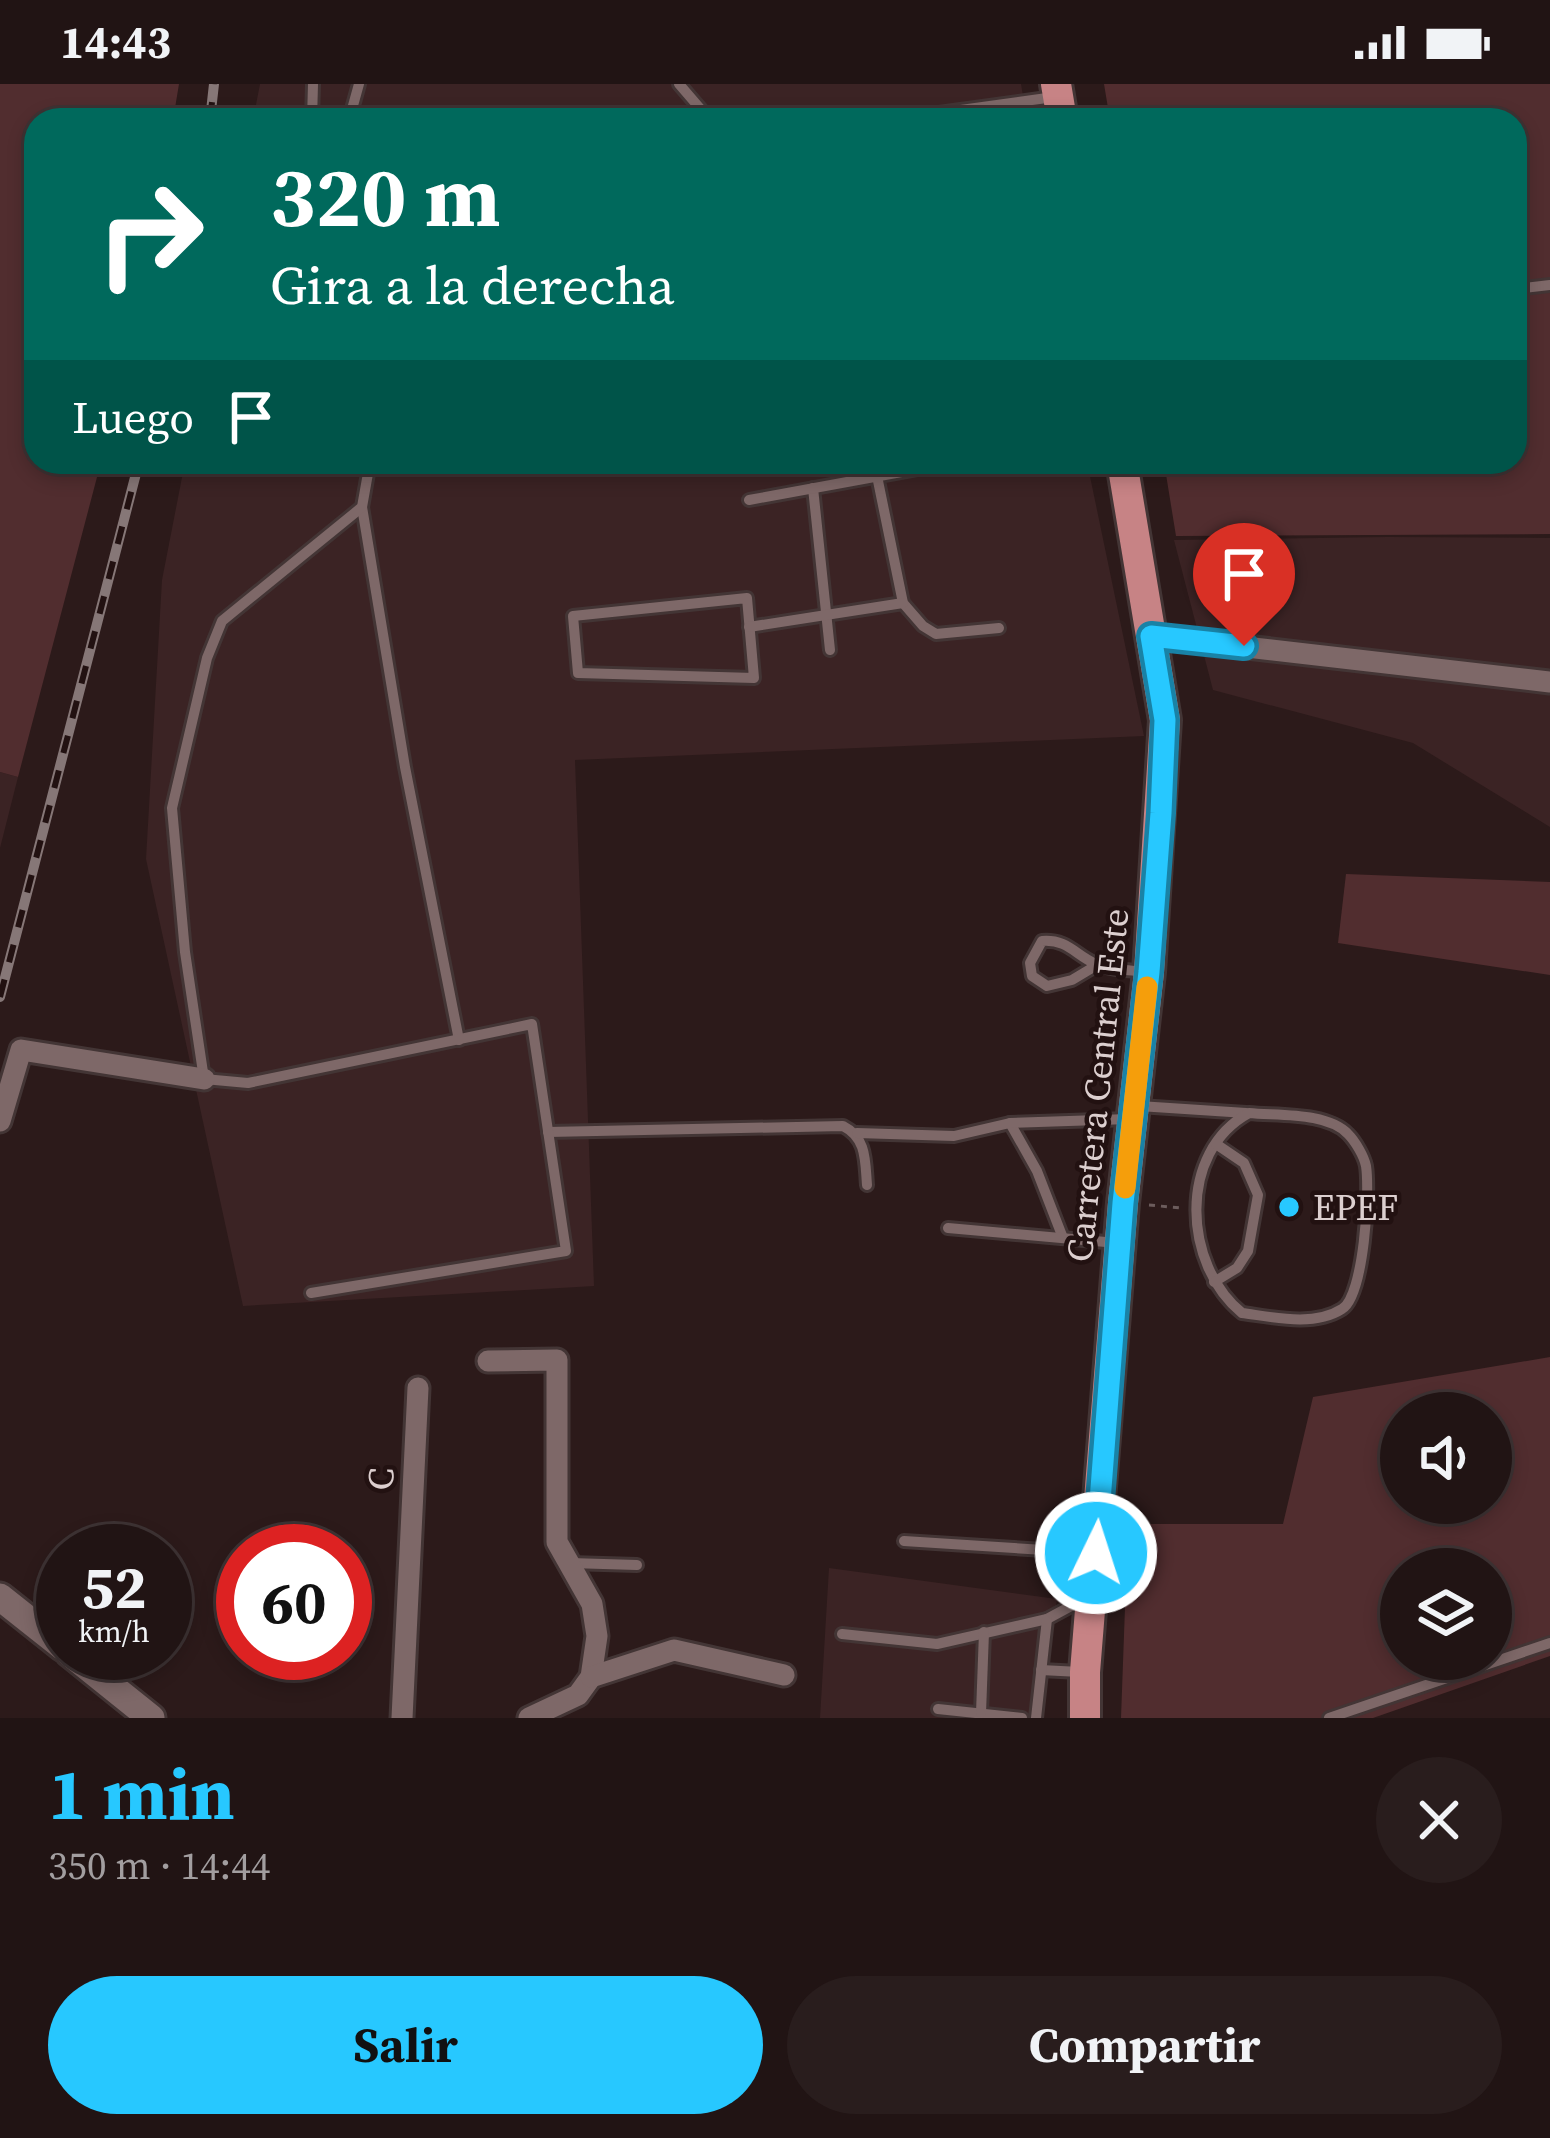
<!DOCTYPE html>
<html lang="es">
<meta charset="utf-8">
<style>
body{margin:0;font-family:"Source Serif 4",serif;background:#291d1d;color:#f1f3f6;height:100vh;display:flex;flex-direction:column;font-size:45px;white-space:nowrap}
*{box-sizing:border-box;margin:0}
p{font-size:39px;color:#a29ea0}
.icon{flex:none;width:66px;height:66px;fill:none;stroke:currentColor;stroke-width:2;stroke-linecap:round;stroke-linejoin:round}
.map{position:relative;height:1634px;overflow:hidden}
.sheet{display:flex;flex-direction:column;background:#211414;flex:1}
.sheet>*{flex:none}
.guide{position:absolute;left:24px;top:24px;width:1503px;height:366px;border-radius:36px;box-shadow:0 6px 18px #0003,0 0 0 3px #3e3334;background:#00695c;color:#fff;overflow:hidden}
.fabs{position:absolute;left:1380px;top:1308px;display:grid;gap:24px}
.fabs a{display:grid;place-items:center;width:132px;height:132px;border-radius:50%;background:#211414;box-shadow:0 6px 18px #0003,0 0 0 3px #3e3334;font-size:60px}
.speed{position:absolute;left:36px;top:1440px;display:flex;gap:24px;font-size:60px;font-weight:700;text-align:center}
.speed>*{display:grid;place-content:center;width:156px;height:156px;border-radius:50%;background:#211414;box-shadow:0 6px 18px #0003,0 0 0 3px #3e3334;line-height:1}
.speed small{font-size:30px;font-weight:400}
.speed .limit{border:18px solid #d22;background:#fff;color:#111}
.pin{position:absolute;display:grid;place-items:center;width:102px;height:102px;color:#fff;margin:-123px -51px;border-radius:50% 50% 50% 0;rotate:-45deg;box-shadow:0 0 12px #0007}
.pin .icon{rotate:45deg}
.me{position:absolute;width:132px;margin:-66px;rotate:4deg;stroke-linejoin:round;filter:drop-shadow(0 0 9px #0008)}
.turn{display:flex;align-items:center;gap:42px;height:252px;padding:0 48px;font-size:54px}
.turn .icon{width:156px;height:156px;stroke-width:2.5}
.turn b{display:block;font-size:84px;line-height:102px}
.then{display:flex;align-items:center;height:114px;padding:0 48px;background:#0003;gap:24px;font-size:45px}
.round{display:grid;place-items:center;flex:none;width:126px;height:126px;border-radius:63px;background:#291d1d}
.overview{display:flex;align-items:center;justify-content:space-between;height:204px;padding:0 48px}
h1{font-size:72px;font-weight:700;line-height:90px;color:#27c8ff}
.action{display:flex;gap:24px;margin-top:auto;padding:24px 48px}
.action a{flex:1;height:138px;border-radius:72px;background:#27c8ff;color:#111;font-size:48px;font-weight:700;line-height:138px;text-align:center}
.action a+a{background:#291d1d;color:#f1f3f6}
.status{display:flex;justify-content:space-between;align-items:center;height:84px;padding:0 60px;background:#211414;direction:ltr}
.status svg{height:33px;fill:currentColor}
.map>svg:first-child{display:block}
.built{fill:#3b2324}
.green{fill:#512d2f;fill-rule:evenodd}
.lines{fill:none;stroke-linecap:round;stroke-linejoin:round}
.lane-casing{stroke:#433535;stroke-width:16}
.street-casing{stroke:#433535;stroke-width:27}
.secondary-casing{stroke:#433535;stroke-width:33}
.primary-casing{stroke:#433535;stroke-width:36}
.path{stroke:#6c5c5c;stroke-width:3;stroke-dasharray:6 6;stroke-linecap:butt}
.lane{stroke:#7e6868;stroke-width:10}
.street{stroke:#7e6868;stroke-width:21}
.secondary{stroke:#7e6868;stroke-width:27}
.primary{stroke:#c78385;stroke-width:30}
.rail-casing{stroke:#867777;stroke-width:10}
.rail{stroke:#211;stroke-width:6;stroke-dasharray:18;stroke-linecap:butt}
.route-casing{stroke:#1982a6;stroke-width:30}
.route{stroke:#27c8ff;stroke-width:21}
.slow{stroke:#f59e0b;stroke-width:21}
.poi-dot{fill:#27c8ff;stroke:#211;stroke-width:4.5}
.labels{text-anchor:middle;stroke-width:9;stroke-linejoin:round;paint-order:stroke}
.street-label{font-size:36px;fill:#dccfcf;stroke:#211}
.poi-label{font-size:36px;fill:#dccfcf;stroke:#211;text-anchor:start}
</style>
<div class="status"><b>14:43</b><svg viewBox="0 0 49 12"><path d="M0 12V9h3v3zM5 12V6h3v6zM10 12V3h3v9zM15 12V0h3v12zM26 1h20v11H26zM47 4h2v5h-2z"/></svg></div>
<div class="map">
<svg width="1550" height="1634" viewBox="0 0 1550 1634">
<rect width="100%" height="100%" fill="#2c1a1a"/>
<g class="built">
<path d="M260,0H1021L1027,36H253Z"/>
<path d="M185,378H1087L1144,652L575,676L594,1202L243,1222L146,775L162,496Z"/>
<path d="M1387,453L1550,454V743L1413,659L1213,606L1174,456Z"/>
<path d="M0,688L18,693L0,764Z"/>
<path d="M829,1484L1057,1515L1042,1634H820Z"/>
</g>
<g class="green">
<path d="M0,0H179L173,36H36V378H101L18,693L0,688Z"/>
<path d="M1104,0H1550V450L1176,452L1164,378H1515V36H1110Z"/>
<path d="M1346,790L1550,798V891L1338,859Z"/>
<path d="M1550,1273V1572L1373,1634H1121L1128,1440H1283L1313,1313ZM1401,1329H1491V1419H1401ZM1401,1485H1491V1575H1401Z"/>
</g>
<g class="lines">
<g class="lane-casing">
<g id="lane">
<path d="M679,0L704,29L716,36"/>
<path d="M312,36L313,0"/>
<path d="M349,36L359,0"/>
<path d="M888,36L1054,13"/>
<path d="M1515,205L1550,201"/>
<path d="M877,392L903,519L923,542L936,550L999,544"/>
<path d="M813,404L830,566"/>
<path d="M749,416L956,378"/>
<path d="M362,423L405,683L459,956"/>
<path d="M747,514L754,594L578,589L573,532Z"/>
<path d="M749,543L903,519"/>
<path d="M1097,881L1072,896L1047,902L1032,892L1030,879L1042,857C1068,855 1075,871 1096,880C1109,886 1131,886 1146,888"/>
<path d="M1139,1022L1246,1029"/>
<path d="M1249,1029C1278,1032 1327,1028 1348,1050C1355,1057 1364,1072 1366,1082C1370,1108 1364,1212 1342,1225C1314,1243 1272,1233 1242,1229C1183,1181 1177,1068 1249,1029Z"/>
<path d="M1010,1039L1037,1087L1063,1154"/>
<path d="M548,1048L843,1042C867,1054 865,1077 867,1101"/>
<path d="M857,1049L954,1052L1010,1039L1129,1035"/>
<path d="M948,1144L1117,1159"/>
<path d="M1214,1198L1237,1184L1248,1167L1258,1111L1244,1079L1216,1060"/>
<path d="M311,1209L566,1167L532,940L248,999L204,995L185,868L172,724L207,574L222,537L362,423L370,378"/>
<path d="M904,1457L1092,1469"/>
<path d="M570,1479L637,1481"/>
<path d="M842,1550L937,1560L1047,1535L1084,1515"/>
<path d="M1041,1586L1080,1588"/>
<path d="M938,1625L1022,1634"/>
<path d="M981,1629L984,1548"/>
<path d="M1036,1634L1047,1535"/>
<path d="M1329,1634L1550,1559"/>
</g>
</g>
<g class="street-casing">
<g id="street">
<path d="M1151,552L1550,598"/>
<path d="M0,1037L21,966L204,995"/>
<path d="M488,1277L557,1276V1458L592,1520L597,1552L591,1593L578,1611L529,1634"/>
<path d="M591,1593L674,1566L784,1591"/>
<path d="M402,1634L418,1304"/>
</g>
</g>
<g class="secondary-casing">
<g id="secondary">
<path d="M0,1513L63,1563"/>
<path d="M70,1569L151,1634"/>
</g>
</g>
<g class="primary-casing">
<g id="primary">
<path d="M1056,0L1062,36"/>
<path d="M1085,1634V1588L1123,1119L1149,888L1165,636L1122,378"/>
</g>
</g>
<path class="path" d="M1149,1121L1181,1124"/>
<use href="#lane" class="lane"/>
<use href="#street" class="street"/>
<use href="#secondary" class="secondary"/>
<use href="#primary" class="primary"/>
<g class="rail-casing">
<g id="rail">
<path d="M210,36L214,0"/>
<path d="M0,913L139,378"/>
</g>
</g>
<use href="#rail" class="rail"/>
</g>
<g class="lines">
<g class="route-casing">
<path id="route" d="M1096,1469L1123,1119L1149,888L1161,729L1165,636L1151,552L1244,562"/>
</g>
<use href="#route" class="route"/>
<path class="slow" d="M1125,1104L1147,903"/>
</g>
<circle class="poi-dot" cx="1289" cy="1123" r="12"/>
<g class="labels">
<g class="street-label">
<text transform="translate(1097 1001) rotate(-84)" y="13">Carretera Central Este</text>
<text transform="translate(380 1395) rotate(-87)" y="13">C</text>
</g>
<g class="poi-label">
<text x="1313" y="1136">EPEF</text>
</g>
</g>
</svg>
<div class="fabs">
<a><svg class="icon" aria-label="sound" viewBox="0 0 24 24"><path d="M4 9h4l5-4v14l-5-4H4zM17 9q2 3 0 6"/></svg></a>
<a><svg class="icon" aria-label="layers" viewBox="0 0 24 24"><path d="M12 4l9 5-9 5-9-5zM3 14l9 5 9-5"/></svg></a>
</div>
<div class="speed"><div>52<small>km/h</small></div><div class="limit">60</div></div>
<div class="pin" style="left:1244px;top:562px;background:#d93025"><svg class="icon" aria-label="arrive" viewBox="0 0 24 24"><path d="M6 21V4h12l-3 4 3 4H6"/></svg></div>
<svg class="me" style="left:1096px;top:1469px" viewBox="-20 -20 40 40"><circle r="17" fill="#27c8ff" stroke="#fff" stroke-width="3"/><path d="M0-11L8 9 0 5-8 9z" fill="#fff"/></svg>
<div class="guide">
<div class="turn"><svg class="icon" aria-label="right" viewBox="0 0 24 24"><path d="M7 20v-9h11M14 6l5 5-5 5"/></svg><div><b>320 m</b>Gira a la derecha</div></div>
<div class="then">Luego<svg class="icon" aria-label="arrive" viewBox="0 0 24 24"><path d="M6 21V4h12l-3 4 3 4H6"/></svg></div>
</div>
</div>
<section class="sheet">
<div class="overview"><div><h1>1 min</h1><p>350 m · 14:44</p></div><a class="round"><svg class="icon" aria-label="close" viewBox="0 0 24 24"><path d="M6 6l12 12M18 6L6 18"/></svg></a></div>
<div class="action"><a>Salir</a><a>Compartir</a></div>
</section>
